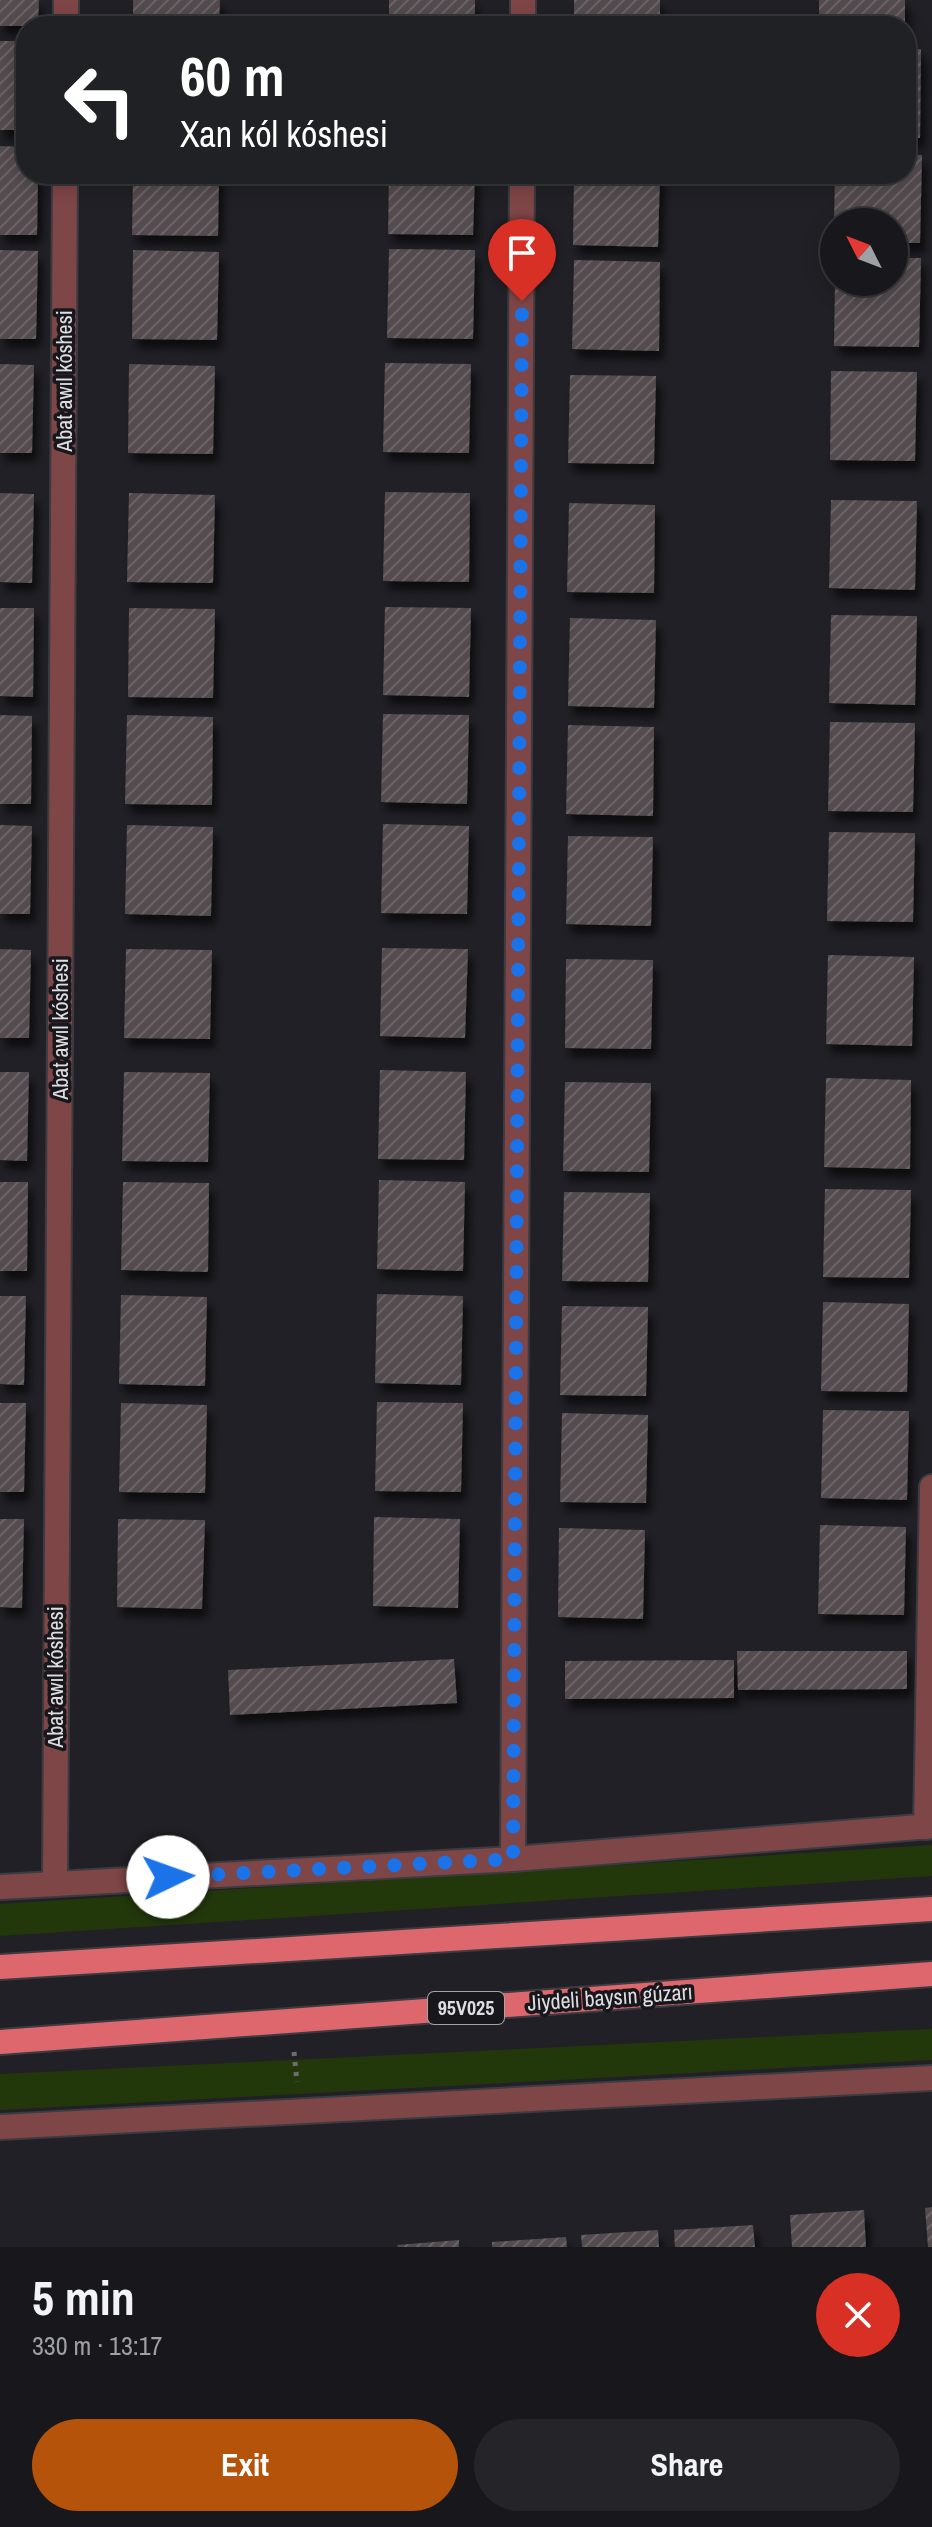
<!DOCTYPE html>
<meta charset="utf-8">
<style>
body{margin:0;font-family:"Archivo Narrow",sans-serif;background:#252529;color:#f1f3f6;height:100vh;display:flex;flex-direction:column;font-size:30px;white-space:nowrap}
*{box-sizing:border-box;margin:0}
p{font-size:26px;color:#9fa0a3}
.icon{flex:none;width:44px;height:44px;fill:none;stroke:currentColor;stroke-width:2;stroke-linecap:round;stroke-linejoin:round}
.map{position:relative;height:2247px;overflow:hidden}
.details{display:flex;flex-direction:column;background:#18181c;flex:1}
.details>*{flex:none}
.hud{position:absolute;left:16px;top:16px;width:900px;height:168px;border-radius:32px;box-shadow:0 4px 20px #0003,0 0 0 2px #36373b;background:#202124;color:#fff;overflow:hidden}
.needle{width:52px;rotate:312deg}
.tools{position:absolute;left:820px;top:208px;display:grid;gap:16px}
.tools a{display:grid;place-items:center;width:88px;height:88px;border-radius:50%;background:#18181c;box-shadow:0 4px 20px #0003,0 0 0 2px #36373b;font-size:40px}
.pin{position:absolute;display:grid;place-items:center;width:68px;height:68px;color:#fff;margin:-82px -34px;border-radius:50% 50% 50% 0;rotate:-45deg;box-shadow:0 0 8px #0007}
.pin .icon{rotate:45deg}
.me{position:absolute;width:88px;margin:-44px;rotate:87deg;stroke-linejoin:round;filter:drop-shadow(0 0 6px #0008)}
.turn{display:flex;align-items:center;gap:28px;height:168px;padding:0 32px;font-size:36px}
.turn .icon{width:104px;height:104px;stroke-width:2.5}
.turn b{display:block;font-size:56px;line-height:68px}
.round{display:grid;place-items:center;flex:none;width:84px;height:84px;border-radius:42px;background:#252529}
.summary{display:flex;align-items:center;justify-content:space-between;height:136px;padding:0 32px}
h1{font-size:48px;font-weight:700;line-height:60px}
.primary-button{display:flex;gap:16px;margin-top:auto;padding:16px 32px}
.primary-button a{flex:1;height:92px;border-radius:48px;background:#b45309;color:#fff;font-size:32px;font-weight:700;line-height:92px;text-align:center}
.primary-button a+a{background:#252529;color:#f1f3f6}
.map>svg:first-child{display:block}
.grass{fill:#22380b}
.building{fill:url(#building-hatch);filter:url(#shadow)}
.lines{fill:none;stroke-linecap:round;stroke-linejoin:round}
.street-casing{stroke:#3b3b40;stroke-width:28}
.primary-casing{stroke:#3b3b40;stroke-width:28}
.path{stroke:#6c6c71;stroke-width:5;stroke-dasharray:4 6;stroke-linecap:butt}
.street{stroke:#7f4647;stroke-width:24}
.primary{stroke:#dd676c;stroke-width:24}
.route{stroke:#1a73e8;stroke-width:14;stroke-dasharray:0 25.2}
.labels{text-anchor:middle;stroke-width:7;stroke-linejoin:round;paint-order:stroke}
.shield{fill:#17171c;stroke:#a2a2a7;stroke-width:2}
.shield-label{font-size:20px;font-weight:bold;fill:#dedee2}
.street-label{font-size:22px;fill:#dedee2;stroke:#17171c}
</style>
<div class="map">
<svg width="932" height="2247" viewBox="0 0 932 2247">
<defs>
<pattern id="building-hatch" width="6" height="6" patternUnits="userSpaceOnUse" patternTransform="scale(2)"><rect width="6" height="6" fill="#524b4e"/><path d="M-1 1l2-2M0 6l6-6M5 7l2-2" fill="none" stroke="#6a6467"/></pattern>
<filter id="shadow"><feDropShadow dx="5" dy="9" stdDeviation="4" flood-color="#0009"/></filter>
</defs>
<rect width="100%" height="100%" fill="#202026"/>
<g class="grass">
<path d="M932,1845V1876L0,1936V1904Z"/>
<path d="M932,2029V2060L0,2110V2074Z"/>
</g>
<g class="building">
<path d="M0,0H39L38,26H0Z"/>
<path d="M133,0H220L219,26H133Z"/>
<path d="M389,0H475V26L389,25Z"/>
<rect x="574" y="0" width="86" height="26"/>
<path d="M819,0H905V24L819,22Z"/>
<rect x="0" y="41" width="26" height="89"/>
<path d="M906,49H921L920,138H906Z"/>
<path d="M0,146L26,147V174H38L37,235H0Z"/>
<path d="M906,155H922L920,243H894V222H834L835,174H906Z"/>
<path d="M133,174H219L218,236L132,235Z"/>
<path d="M389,174H475L473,235L388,234Z"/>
<path d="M574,174H660L658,247L573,245Z"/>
<path d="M389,249L475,250L473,339L387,338Z"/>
<path d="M0,250L38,251L36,339H0Z"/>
<path d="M133,250L219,252L217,340L132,339Z"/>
<path d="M894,258H921L919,347L834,346L835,282H894Z"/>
<path d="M574,260L660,262L659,351L572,349Z"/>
<path d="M385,363L471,364L469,453L383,452Z"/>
<path d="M0,364L34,365L32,453H0Z"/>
<path d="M129,364L215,366L213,454L128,453Z"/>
<path d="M831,371L917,372L915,461L830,460Z"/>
<path d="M570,375L656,376L654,464L568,463Z"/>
<path d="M385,492L470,493L469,582L383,581Z"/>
<path d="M0,493L34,494L32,583L0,582Z"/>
<path d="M129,493L215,495L213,583L127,582Z"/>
<path d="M831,500L917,501L915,590L829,588Z"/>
<path d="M569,503L655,505L654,593L567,592Z"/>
<path d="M385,607L471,608L469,697L383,695Z"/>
<path d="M0,608H34L33,697L0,696Z"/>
<path d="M129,608L215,609L213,698L128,697Z"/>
<path d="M831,615L917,616L915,705L829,703Z"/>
<path d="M570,618L656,620L654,708L568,706Z"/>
<path d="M383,714L469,715L467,804L381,802Z"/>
<path d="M0,715L32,716L31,804H0Z"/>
<path d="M127,715L213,717L212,805L125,804Z"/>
<path d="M830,722L915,723L913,812L828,811Z"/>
<path d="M568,725L654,727L653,816L566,814Z"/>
<path d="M383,824L469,826L467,914L381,913Z"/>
<path d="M0,825L32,826L30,914H0Z"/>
<path d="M127,825L213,827L211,916L125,914Z"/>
<path d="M829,832L915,833L913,922L827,921Z"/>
<path d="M568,836L653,837L651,926L566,924Z"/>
<path d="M382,948L468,949L465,1038L380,1036Z"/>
<path d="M0,949L31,950L29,1038H0Z"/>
<path d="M126,949L212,950L210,1039L124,1038Z"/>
<path d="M828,955L914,957L912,1046L826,1044Z"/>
<path d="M566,959L653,960L651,1049L565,1048Z"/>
<path d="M380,1070L466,1072L464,1160L378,1159Z"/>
<path d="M0,1072H29L27,1161L0,1160Z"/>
<path d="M124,1072L210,1073L208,1162L122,1161Z"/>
<path d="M826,1078L911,1080L910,1169L824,1167Z"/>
<path d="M565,1082L651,1083L649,1172L563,1171Z"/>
<path d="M379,1180L465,1182L463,1271L377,1269Z"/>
<path d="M0,1182H28L27,1271H0Z"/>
<path d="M123,1182L209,1183L208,1272L121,1270Z"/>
<path d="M825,1189L911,1190L909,1278L823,1277Z"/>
<path d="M564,1192L650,1193L648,1282L562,1281Z"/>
<path d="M377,1294L463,1296L461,1385L375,1383Z"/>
<path d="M121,1295L207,1297L205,1386L119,1384Z"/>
<path d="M0,1296H26L24,1385L0,1384Z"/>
<path d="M823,1302L909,1304L907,1392L821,1391Z"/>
<path d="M562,1306L648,1307L646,1396L560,1395Z"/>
<path d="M377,1402L463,1403L461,1492L375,1491Z"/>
<path d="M0,1403H26L24,1492H0Z"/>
<path d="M121,1403L207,1405L205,1493L119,1492Z"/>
<path d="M823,1410L909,1411L907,1500L821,1498Z"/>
<path d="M562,1413L648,1415L646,1503L560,1502Z"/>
<path d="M374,1517L460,1519L458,1608L373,1606Z"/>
<path d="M0,1519H24L22,1608L0,1607Z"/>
<path d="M118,1519L205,1520L202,1609L117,1607Z"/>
<path d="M820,1525L906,1527L904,1615L818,1614Z"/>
<path d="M559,1528L645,1530L643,1619L558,1617Z"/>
<path d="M737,1651H907V1689L738,1690Z"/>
<path d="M454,1659L457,1703L230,1715L228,1670Z"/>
<path d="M734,1660V1698L565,1699V1661Z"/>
<path d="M932,2207V2247H928L925,2208Z"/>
<path d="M864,2210L866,2247H792L790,2215Z"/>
<path d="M753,2225L755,2247H675L674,2230Z"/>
<path d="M658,2230L659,2247H582L581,2235Z"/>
<path d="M566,2237L567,2247H492V2242Z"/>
<path d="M459,2240V2247H398L397,2245Z"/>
</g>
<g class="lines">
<g class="street-casing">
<g id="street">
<path d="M66,26V0"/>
<path d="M523,26V0"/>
<path d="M926,1827L932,1487"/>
<path d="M513,1859L522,174"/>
<path d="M55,1884L65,174"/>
<path d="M0,1887L513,1859L932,1826"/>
<path d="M0,2127L932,2078"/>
</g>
</g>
<g class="primary-casing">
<g id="primary">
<path d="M0,1967L932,1909"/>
<path d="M0,2042L932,1974"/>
</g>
</g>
<path class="path" d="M294,2052L297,2082"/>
<use href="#street" class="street"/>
<use href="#primary" class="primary"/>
</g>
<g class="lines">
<path class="route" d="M168,1877L513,1859L522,301"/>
</g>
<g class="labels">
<rect class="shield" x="428" y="1992" width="76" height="32" rx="6"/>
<g class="shield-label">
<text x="466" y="2015">95V025</text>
</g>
<g class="street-label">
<text transform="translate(64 381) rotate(-90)" y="8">Abat awıl kóshesi</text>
<text transform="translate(60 1029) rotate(-90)" y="8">Abat awıl kóshesi</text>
<text transform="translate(55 1677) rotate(-90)" y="8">Abat awıl kóshesi</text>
<text transform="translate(610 1997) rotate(-4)" y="8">Jiydeli baysın gúzarı</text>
</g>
</g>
</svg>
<div class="tools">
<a><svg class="needle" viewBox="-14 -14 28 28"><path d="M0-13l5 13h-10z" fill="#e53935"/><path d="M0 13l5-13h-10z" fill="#9fa0a3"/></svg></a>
</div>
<div class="pin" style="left:522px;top:301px;background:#d93025"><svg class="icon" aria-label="arrive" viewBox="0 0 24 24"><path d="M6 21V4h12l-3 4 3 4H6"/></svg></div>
<svg class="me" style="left:168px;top:1877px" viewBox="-20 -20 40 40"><circle r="19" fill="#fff"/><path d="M0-13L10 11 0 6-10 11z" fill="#1a73e8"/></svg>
<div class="hud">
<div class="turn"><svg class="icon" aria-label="left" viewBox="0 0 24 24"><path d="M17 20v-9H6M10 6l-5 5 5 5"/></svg><div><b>60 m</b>Xan kól kóshesi</div></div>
</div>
</div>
<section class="details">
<div class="summary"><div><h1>5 min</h1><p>330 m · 13:17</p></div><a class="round" style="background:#d93025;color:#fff"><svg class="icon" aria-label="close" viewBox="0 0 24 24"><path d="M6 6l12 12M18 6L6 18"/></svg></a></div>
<div class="primary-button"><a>Exit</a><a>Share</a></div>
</section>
